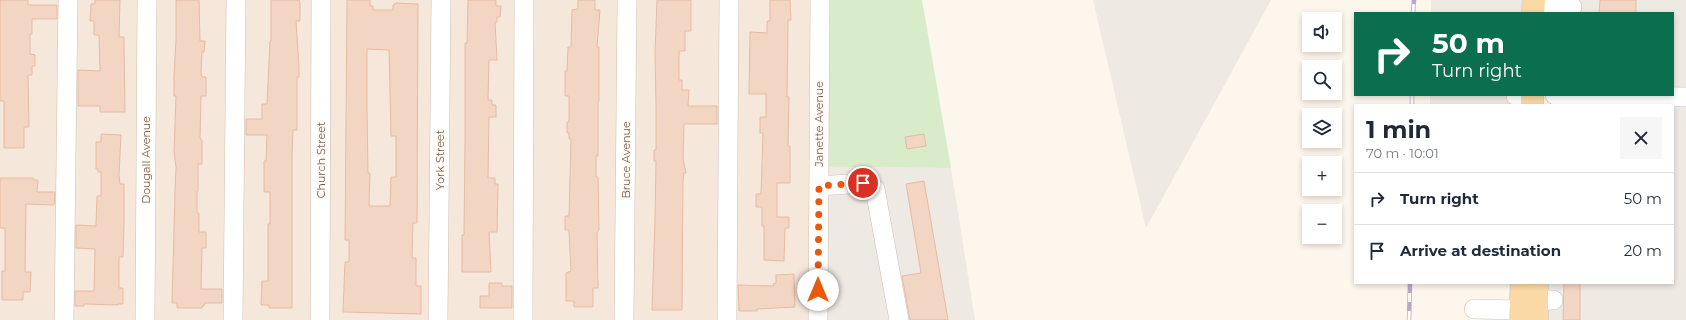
<!DOCTYPE html>
<meta charset="utf-8">
<style>
body{margin:0;font-family:Montserrat,sans-serif;background:#f6f6f7;color:#1f2937;height:100vh;display:flex;flex-direction:column;font-size:15px;white-space:nowrap}
*{box-sizing:border-box;margin:0}
p{font-size:13px;color:#747a83}
.icon{flex:none;width:22px;height:22px;fill:none;stroke:currentColor;stroke-width:2;stroke-linecap:round;stroke-linejoin:round}
.map{position:relative;flex:1;overflow:hidden}
.drawer{position:absolute;left:1354px;top:104px;width:320px;height:180px;display:flex;flex-direction:column;background:#fff;border-radius:0px;box-shadow:0 2px 6px #0003}
.drawer>*{flex:none}
.banner{position:absolute;left:1354px;top:12px;width:320px;height:84px;border-radius:0px;box-shadow:0 2px 6px #0003;background:#0b6e4f;color:#fff;overflow:hidden}
.tools{position:absolute;left:1302px;top:12px;display:grid;gap:8px}
.tools a{display:grid;place-items:center;width:40px;height:40px;border-radius:0px;background:#fff;box-shadow:0 2px 6px #0003;font-size:20px}
.pin{position:absolute;display:grid;place-items:center;width:34px;height:34px;color:#fff;margin:-17px;border:2px solid #fff;border-radius:50%;box-shadow:0 1px 4px #0007}
.me{position:absolute;width:44px;margin:-22px;rotate:0deg;stroke-linejoin:round;filter:drop-shadow(0 0 3px #0008)}
.turn{display:flex;align-items:center;gap:14px;height:84px;padding:0 12px;font-size:18px}
.turn .icon{width:52px;height:52px;stroke-width:2.5}
.turn b{display:block;font-size:28px;line-height:34px}
.round{display:grid;place-items:center;flex:none;width:42px;height:42px;border-radius:0px;background:#f6f6f7}
.headline{display:flex;align-items:center;justify-content:space-between;height:68px;padding:0 12px}
h1{font-size:24px;font-weight:700;line-height:30px}
ul{padding:0;list-style:none}
li{display:flex;align-items:center;gap:12px;height:52px;padding:0 12px;border-top:1px solid #e0e1e3}
li div{flex:1}
li b{display:block;font-size:15px}
li em{font-style:normal}
.map>svg:first-child{display:block}
.residential{fill:#f5e8da}
.industrial{fill:#efe9e4}
.green{fill:#d8ecc9}
.building{fill:#f3d5c3;stroke:#e6bba3;fill-rule:evenodd}
.lines{fill:none;stroke-linecap:round;stroke-linejoin:round}
.minor-casing{stroke:#d1beb0;stroke-width:20}
.major-casing{stroke:#dad1cd;stroke-width:24}
.minor{stroke:#fff;stroke-width:19}
.major{stroke:#fbd9a5;stroke-width:22}
.rail-casing{stroke:#b9a8c9;stroke-width:4.5}
.rail{stroke:#fffaf3;stroke-width:3;stroke-dasharray:9;stroke-linecap:butt}
.route{stroke:#ea580c;stroke-width:7;stroke-dasharray:0 12.6}
.labels{text-anchor:middle;stroke-width:3;stroke-linejoin:round;paint-order:stroke}
.street-label{font-size:11px;fill:#7a5c4d;stroke:#fffaf3}
</style>
<div class="map">
<svg width="1686" height="320" viewBox="0 0 1686 320">
<rect width="100%" height="100%" fill="#fdf6ec"/>
<path class="residential" d="M0,0H813L811,320H0Z"/>
<g class="industrial">
<path d="M1093,0H1271L1146,228Z"/>
<path d="M1431,0H1524L1523,13H1431Z"/>
<path d="M1552,0H1686V320H1547L1548,283H1673V105H1551V95H1673V13H1552Z"/>
<path d="M1430,95H1522L1521,105H1430Z"/>
<path d="M822,167L951,168L975,320H821Z"/>
</g>
<path class="green" d="M824,0H922L951,168L822,167Z"/>
<g class="building">
<path d="M0,0H28V5H57V19H32V34H30V54L35,55V66H32V75H28L29,127H24V148H4V101H0Z"/>
<path d="M95,0H120L119,37H124V47L125,112H100V106H78V70L100,71L99,35H94V21H90L91,4H95Z"/>
<path d="M176,0H199L200,41H205L204,52H202L201,74L202,77H206V96H201L200,138L202,140V164H198V191H197V213H199V232H206V248H202L201,289H222V303H205L204,306H202V308H177V303H172L175,192L176,167L174,153L176,96H174V77L176,40Z"/>
<path d="M271,0H299L300,3V21H296L299,66V77H297V130H293L292,155V308H269V305H261L262,281H268V224H270V192H264V161H266L267,135H246V119H262V104H267L270,41H271Z"/>
<path d="M347,0H370V6H373V10H393V5L396,3L418,4L417,223H413L412,258H416V286H421V314L343,312L345,262H349V240H345ZM367,49L389,50L391,136H396V177H391L390,206H369L370,173H368L367,110Z"/>
<path d="M468,0H496V6H501L500,17H497V22H495L497,60H489L488,100H492V105H496V117H489L488,178H495V184H498L497,232H489L491,272H462V235H464L465,141V43H467Z"/>
<path d="M578,0H595V10H600L597,47H599V101H598V156H596V177H598L599,230L597,232L598,288H593V307H574V301H566V273L571,271L569,231V230H565V216H569L571,139H569V133H567V122H569V96H565V71H567L568,47H571L572,10L578,9Z"/>
<path d="M657,0H691V31H685V51H679V80H682V90H689L688,106H717V124H684V126L683,159L686,173H684L683,180L682,310H652L655,219L656,161H654V150H656V106L655,53Z"/>
<path d="M770,0H790L791,20H788L787,97H789L788,146H790V183H777V217H789V228H785L784,261L764,260V226H762V207H756V194H761L763,133H760V117H766V94H749L750,32L767,33V21H770Z"/>
<path d="M1600,0H1636V13H1599Z"/>
<path d="M101,134L121,135L119,175L120,184H124V224L123,257H119V288H123V304H118V305L84,304V306H75V291H94L95,249L76,248V225L96,226L97,196H101V172H98V169H96V142H101Z"/>
<path d="M924,134L926,146L907,149L905,137Z"/>
<path d="M0,178H33V180H38L37,192H55L54,205L26,204L25,272H31L30,292H23V300H2V271H5V228H0Z"/>
<path d="M924,181L942,285L948,320H910L902,276L921,273L906,184Z"/>
<path d="M794,274L795,307L757,309V311H739L738,285L774,286L773,284L776,283V275Z"/>
<path d="M489,283H502V286H512V308H480V296H489Z"/>
<path d="M1564,283H1580V320H1563Z"/>
</g>
<g class="lines">
<g class="minor-casing">
<g id="minor">
<path d="M1534,5L1572,7"/>
<path d="M1555,95L1686,97"/>
<path d="M1516,96L1526,95"/>
<path d="M819,186L863,183L875,189L899,320"/>
<path d="M1537,300H1553"/>
<path d="M1474,309L1520,310"/>
<path d="M64,320L68,0"/>
<path d="M145,320L147,0"/>
<path d="M233,320L236,0"/>
<path d="M320,320L321,0"/>
<path d="M438,320L441,0"/>
<path d="M523,320L524,0"/>
<path d="M624,320L627,0"/>
<path d="M727,320L729,0"/>
<path d="M818,320L820,0"/>
</g>
</g>
<g class="major-casing">
<g id="major">
<path d="M1533,13L1534,0"/>
<path d="M1532,105V95"/>
<path d="M1520,320L1522,283"/>
<path d="M1537,320V283"/>
</g>
</g>
<use href="#minor" class="minor"/>
<use href="#major" class="major"/>
<g class="rail-casing">
<g id="rail">
<path d="M1413,13L1414,0"/>
<path d="M1412,105V95"/>
<path d="M1409,320L1410,283"/>
</g>
</g>
<use href="#rail" class="rail"/>
</g>
<g class="lines">
<path class="route" d="M818,290L819,186L863,183"/>
</g>
<g class="labels">
<g class="street-label">
<text transform="translate(819 124) rotate(-90)" y="4">Janette Avenue</text>
<text transform="translate(146 160) rotate(-90)" y="4">Dougall Avenue</text>
<text transform="translate(321 160) rotate(-90)" y="4">Church Street</text>
<text transform="translate(440 160) rotate(-90)" y="4">York Street</text>
<text transform="translate(626 160) rotate(-90)" y="4">Bruce Avenue</text>
</g>
</g>
</svg>
<div class="tools">
<a><svg class="icon" aria-label="sound" viewBox="0 0 24 24"><path d="M4 9h4l5-4v14l-5-4H4zM17 9q2 3 0 6"/></svg></a>
<a><svg class="icon" aria-label="search" viewBox="0 0 24 24"><circle cx="10" cy="10" r="6"/><path d="M15 15l6 6"/></svg></a>
<a><svg class="icon" aria-label="layers" viewBox="0 0 24 24"><path d="M12 4l9 5-9 5-9-5zM3 14l9 5 9-5"/></svg></a>
<a>+</a>
<a>−</a>
</div>
<div class="pin" style="left:863px;top:183px;background:#d93025"><svg class="icon" aria-label="arrive" viewBox="0 0 24 24"><path d="M6 21V4h12l-3 4 3 4H6"/></svg></div>
<svg class="me" style="left:818px;top:290px" viewBox="-20 -20 40 40"><circle r="19" fill="#fff"/><path d="M0-13L10 11 0 6-10 11z" fill="#ea580c"/></svg>
<div class="banner">
<div class="turn"><svg class="icon" aria-label="right" viewBox="0 0 24 24"><path d="M7 20v-9h11M14 6l5 5-5 5"/></svg><div><b>50 m</b>Turn right</div></div>
</div>
<section class="drawer">
<div class="headline"><div><h1>1 min</h1><p>70 m · 10:01</p></div><a class="round"><svg class="icon" aria-label="close" viewBox="0 0 24 24"><path d="M6 6l12 12M18 6L6 18"/></svg></a></div>
<ul>
<li><svg class="icon" aria-label="right" viewBox="0 0 24 24"><path d="M7 20v-9h11M14 6l5 5-5 5"/></svg><div><b>Turn right</b></div><em>50 m</em></li>
<li><svg class="icon" aria-label="arrive" viewBox="0 0 24 24"><path d="M6 21V4h12l-3 4 3 4H6"/></svg><div><b>Arrive at destination</b></div><em>20 m</em></li>
</ul>
</section>
</div>
